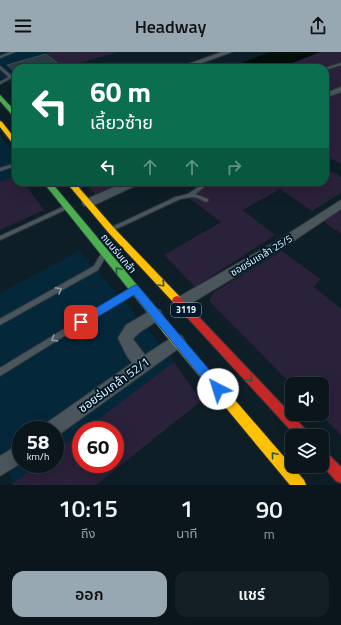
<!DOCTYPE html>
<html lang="th">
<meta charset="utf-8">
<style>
body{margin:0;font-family:"Titillium Web","Noto Sans Thai",sans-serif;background:#131f25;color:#f1f3f6;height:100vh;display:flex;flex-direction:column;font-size:15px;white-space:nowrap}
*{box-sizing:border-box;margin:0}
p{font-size:13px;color:#999fa3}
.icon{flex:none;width:22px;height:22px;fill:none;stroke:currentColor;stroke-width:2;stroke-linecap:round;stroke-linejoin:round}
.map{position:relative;height:433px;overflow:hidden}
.details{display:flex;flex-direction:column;background:#0a161c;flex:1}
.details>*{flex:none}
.banner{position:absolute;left:12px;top:12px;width:317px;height:122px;border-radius:12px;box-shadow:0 4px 16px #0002,0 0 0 1px #2a353b;background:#0b6e4f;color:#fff;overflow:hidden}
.buttons{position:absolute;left:285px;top:325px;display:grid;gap:8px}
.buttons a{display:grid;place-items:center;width:44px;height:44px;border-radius:8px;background:#0a161c;box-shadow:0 4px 16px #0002,0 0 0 1px #2a353b;font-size:20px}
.speed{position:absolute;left:12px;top:369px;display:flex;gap:8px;font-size:20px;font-weight:700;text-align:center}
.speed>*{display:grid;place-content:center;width:52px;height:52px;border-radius:50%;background:#0a161c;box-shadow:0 4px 16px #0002,0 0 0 1px #2a353b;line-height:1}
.speed small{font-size:10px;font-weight:400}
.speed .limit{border:6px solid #d22;background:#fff;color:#111}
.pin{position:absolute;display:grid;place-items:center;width:34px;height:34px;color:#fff;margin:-17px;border-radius:8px;box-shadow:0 2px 6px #0006}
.me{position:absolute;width:44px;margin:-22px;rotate:320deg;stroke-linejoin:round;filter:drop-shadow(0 0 3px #0008)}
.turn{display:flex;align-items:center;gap:14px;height:84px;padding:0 12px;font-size:18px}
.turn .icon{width:52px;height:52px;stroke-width:2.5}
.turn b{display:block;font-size:28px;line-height:34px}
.lanes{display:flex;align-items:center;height:38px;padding:0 12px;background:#0003;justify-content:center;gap:20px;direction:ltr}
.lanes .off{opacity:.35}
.eta{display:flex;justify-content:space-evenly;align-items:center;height:68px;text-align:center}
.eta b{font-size:24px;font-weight:600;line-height:28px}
.action{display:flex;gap:8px;margin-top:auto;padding:8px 12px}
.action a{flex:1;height:46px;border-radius:12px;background:#98a8b2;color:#111;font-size:16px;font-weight:600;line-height:46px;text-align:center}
.action a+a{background:#131f25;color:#f1f3f6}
header{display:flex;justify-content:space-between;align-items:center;height:52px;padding:0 12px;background:#98a8b2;color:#111;font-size:18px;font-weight:600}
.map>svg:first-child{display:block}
.built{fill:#04283a}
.green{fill:#2a213a}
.water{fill:#010e09}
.building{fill:#293e43;stroke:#3f4d52}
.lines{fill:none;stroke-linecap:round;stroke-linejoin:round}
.lane-casing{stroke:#2d373d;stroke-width:2}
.street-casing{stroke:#2d373d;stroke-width:2}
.fast-casing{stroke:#2d373d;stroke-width:2}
.slow-casing{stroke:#2d373d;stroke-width:2}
.jam-casing{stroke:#2d373d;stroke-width:2}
.lane{fill:#4a555c;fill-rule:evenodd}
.street{fill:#4a555c;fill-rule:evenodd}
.fast{fill:#4caf50;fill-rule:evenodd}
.slow{fill:#ffc107;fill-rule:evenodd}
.jam{fill:#c62828;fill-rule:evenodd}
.oneway{stroke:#225c39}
.oneway2{stroke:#8e9ca4}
.route{fill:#1a73e8;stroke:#114b97}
.labels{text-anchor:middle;stroke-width:4;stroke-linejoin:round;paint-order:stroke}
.shield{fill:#001827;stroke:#9eb1bd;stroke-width:1}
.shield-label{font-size:9px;font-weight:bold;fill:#e2f3fd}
.street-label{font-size:10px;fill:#e2f3fd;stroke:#001827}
.near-street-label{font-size:12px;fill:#e2f3fd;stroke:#001827}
</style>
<header><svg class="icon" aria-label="menu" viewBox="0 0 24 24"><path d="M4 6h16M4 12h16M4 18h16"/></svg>Headway<svg class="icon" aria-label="share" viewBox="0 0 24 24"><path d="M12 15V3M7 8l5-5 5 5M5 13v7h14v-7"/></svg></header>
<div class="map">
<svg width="341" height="433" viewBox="0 0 341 433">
<rect width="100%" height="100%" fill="#0e1e26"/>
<g class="built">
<path d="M0,0H46L65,15L16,16V30L9,32L0,25Z"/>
<path d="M0,83L16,103V123L0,130Z"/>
<path d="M79,199L127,252L174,310L86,378H81V382L55,402V378H21V412H42L14,433L0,402V241Z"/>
</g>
<g class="green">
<path d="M50,0H118L65,15L45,1Z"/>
<path d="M320,0H341V35L325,42V16H279Z"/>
<path d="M341,39V112L332,107L325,110V47Z"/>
<path d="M325,116L341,125V141L312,159L280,137L243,158L275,183L195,235L164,203L221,170L189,146L215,130H325Z"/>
<path d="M16,123V130H23L44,158L0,178V130Z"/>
<path d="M83,130H129L97,144Z"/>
<path d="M341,157V182L323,169Z"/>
<path d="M282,199L320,227L314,235L341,257V383L320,362H322V332L292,333L209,249L214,240Z"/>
<path d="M174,310L201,349L96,433H11L39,412H55V400L81,380V412H115V378H84Z"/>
</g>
<path class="water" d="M270,0H320L279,16H228Z"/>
<path class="building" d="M46,2L63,15L16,16V21L7,13Z"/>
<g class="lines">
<g class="lane-casing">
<g id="lane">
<path d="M10,0H15L0,6V4Z"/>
<path d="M341,11V13L325,18V16Z"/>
<path d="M0,14L13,25L0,32V30L9,25L0,17Z"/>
<path d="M16,111V114L0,119V116Z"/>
<path d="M84,130H90L77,137L75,138L73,136Z"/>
<path d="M206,130H211L195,142L208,147V149L206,150L198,146L192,145L180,147L114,178H110L109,177L110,176L176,145L188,142Z"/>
<path d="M67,153L70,155L69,156L0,188V184Z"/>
<path d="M102,200H104L107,202L98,218L0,273V267L94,214Z"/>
<path d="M133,235L135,236L136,238L135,240L0,324V316Z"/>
</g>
</g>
<g class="street-casing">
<g id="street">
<path d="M222,0H232L188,16H177Z"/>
<path d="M341,35V40L325,46V41Z"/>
<path d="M126,130H140L139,132L92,154H84L82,151L84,148Z"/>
<path d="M341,148V157L283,196L185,255L180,257L175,255L173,251L175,247L275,190Z"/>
<path d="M155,256L160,258L162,262C157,273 141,276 133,287L145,303L177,282L182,284L185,289L182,294L57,384L55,385V378H42L45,372L132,311L127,304L118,286L126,273Z"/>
<path d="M21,391V411L0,424V404Z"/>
</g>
</g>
<g class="fast-casing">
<g id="fast">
<path d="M0,43L16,60V66L14,65L0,49Z"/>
<path d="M43,130H51L171,274L172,277L171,280L167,282L163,280Z"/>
</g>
</g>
<g class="slow-casing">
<g id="slow">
<path d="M0,69L2,70L16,88V94L14,93L0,75Z"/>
<path d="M66,130H74L114,176L180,245L182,248L180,251L177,252L174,251L108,180Z"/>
<path d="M167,272L171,274L304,428L306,433H290L163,280L162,277L163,274Z"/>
</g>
</g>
<g class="jam-casing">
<g id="jam">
<path d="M177,244L180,245L308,380L310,384H296L174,251L172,248L174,245Z"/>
<path d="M322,398L326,400L341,415V431L336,429L322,413Z"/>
</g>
</g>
<use href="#lane" class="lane"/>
<use href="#street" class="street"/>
<use href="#fast" class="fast"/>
<use href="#slow" class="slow"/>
<use href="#jam" class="jam"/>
</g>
<defs><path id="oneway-chevron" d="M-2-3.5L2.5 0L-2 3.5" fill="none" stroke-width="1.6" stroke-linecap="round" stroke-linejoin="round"/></defs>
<g class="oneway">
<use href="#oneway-chevron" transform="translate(118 218) rotate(-131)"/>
<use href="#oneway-chevron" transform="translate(162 232) rotate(47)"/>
<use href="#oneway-chevron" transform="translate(250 327) rotate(47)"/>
<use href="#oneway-chevron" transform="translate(274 403) rotate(-130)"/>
</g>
<g class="oneway2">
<use href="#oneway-chevron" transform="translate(59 238) rotate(-29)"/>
<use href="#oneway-chevron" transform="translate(54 287) rotate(148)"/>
</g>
<path class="route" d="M135,233L138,234L222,333L224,337L222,341L218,343L214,341L134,243L84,273L81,275L77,273L76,270L77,267Z"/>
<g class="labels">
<rect class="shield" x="171" y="251" width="30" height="14" rx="3"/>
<g class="shield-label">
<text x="186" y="261">3119</text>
</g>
<g class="street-label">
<text transform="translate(119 201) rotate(50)" y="4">ถนนร่มเกล้า</text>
<text transform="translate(261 203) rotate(-31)" y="4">ซอยร่มเกล้า 25/5</text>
</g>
<g class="near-street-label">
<text transform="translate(114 333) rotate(-36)" y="4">ซอยร่มเกล้า 52/1</text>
</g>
</g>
</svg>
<div class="buttons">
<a><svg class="icon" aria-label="sound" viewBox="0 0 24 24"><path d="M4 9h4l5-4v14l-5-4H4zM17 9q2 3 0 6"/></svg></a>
<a><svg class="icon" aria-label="layers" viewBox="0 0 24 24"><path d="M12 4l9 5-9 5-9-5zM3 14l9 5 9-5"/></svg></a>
</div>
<div class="speed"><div>58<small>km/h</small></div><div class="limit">60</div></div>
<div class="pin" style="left:81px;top:270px;background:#d93025"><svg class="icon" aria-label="arrive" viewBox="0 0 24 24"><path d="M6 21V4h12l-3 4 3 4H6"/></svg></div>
<svg class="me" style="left:218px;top:337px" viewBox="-20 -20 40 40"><circle r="19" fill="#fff"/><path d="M0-13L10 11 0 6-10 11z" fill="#1a73e8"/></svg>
<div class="banner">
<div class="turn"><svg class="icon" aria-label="left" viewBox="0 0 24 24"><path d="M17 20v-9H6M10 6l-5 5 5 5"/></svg><div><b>60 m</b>เลี้ยวซ้าย</div></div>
<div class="lanes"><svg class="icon" aria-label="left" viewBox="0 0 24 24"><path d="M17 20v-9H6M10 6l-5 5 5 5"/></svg><svg class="icon off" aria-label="ahead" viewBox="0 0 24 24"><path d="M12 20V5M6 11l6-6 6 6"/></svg><svg class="icon off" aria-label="ahead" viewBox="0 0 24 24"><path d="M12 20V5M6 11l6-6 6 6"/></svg><svg class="icon off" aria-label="right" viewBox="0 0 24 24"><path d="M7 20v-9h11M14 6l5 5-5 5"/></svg></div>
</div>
</div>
<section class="details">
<div class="eta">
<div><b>10:15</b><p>ถึง</p></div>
<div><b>1</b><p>นาที</p></div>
<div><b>90</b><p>m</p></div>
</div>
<div class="action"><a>ออก</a><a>แชร์</a></div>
</section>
